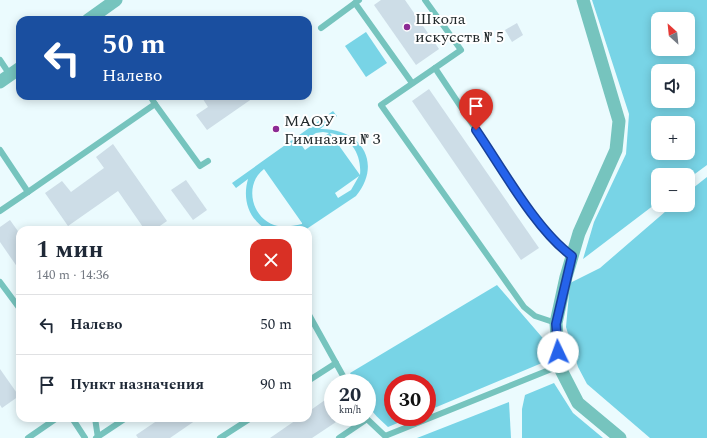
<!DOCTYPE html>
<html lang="ru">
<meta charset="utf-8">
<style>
body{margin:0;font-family:Spectral,serif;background:#f6f6f7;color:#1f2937;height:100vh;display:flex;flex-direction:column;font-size:15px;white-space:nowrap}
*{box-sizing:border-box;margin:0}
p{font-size:13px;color:#747a83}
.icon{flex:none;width:22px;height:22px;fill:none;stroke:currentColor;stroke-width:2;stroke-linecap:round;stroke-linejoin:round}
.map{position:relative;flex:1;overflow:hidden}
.panel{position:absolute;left:16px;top:226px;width:296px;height:196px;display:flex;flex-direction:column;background:#fff;border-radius:12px;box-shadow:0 2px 10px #0003}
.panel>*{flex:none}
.banner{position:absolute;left:16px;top:16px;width:296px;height:84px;border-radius:12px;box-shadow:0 2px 10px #0003;background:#1a4fa0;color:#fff;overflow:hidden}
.needle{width:26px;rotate:333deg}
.fabs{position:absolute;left:651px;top:12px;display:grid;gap:8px}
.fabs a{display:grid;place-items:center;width:44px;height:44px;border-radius:8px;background:#fff;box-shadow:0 2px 10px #0003;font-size:20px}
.speed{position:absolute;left:324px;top:374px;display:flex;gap:8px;font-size:20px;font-weight:700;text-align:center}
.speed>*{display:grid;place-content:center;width:52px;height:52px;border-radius:50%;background:#fff;box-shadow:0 2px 10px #0003;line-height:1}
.speed small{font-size:10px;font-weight:400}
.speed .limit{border:6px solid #d22;background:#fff;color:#111}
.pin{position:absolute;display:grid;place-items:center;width:34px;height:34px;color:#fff;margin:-41px -17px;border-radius:50% 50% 50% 0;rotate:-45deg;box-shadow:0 0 4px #0007}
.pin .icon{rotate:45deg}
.me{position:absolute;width:44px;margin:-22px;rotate:357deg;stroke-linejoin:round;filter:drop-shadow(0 0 3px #0008)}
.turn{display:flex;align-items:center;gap:14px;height:84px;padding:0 20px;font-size:18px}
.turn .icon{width:52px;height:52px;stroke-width:2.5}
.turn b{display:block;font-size:28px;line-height:34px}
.round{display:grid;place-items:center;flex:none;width:42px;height:42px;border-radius:12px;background:#f6f6f7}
.summary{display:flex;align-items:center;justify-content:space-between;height:68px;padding:0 20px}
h1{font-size:24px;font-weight:700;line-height:30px}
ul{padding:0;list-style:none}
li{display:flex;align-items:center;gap:12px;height:60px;padding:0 20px;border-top:1px solid #e0e1e3}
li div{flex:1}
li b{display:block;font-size:15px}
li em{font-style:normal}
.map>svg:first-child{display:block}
.green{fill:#78d4e6;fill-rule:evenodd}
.building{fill:#cddde7}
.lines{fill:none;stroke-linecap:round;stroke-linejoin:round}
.service{stroke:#76c4be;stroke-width:6}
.minor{stroke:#76c4be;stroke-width:13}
.route-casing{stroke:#184099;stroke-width:10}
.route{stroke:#2563eb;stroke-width:7}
.poi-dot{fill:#8c2b94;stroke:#fff;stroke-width:1.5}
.labels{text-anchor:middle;stroke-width:4;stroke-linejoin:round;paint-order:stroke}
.poi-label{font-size:16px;fill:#21292b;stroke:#fff;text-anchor:start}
</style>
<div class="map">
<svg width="707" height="438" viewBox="0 0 707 438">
<rect width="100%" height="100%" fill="#ebfbfe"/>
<g class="green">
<path d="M592,0H707V165L688,179V175H658V202L583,259L594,222L626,154L629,114ZM658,19H688V49H658ZM658,71H688V101H658ZM658,123H688V153H658Z"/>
<path d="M366,32L387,63L366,77L345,46Z"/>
<path d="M333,111L337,116L320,129C361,128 383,163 356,196L305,230H267C249,219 242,200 248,179L236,188L232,183ZM323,132L329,133L305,150L300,143L316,133ZM330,133C351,136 362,155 360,175ZM264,169L302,223V224C292,226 284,228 274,225C251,217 244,184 264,169ZM359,176L351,190L338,198L335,193Z"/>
<path d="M707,177V438H650L587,384L578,367L566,327L570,283L600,268L673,205H688V192Z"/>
<path d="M497,285L547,343L549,360L427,411V383H393V417H412L388,427C369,409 367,409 367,383H356L350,373Z"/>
<path d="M554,383L573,413L603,438H522V409L525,395Z"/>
<path d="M509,402L511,438H417Z"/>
</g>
<g class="building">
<path d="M381,0H405L439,49L416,65L374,5Z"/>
<path d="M517,23L523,35L512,42L505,30Z"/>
<path d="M429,89L539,248L521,260L412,101Z"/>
<path d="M201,96H256L207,130L196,115L208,107Z"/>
<path d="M113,144L167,221L154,230H145L118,191L68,226L45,193L62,181L71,192L104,168L96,157Z"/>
<path d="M186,180L207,210L193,220L171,190Z"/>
<path d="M10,220L20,234V271L0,242V227Z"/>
<path d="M0,369L19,396L2,408L0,405Z"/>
<path d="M325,400L333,412V417H337L339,420L312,438H270L299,418H308V412Z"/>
<path d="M161,418H199L170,438H138L136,435Z"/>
</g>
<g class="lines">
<g class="service">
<path d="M425,0L461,50L435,68"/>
<path d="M355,3L412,83"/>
<path d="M321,28L359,0"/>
<path d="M0,60L10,75"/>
<path d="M155,104L200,166L208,161"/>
<path d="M0,150L28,192L0,211"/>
<path d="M28,192L155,104L150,96"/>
<path d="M0,282L20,309"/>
<path d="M308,313L347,383"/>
<path d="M556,323L535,316L524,307L381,105L435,68L527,206L560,247L572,256"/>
<path d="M308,381L336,363"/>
<path d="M72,418L85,438"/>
<path d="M95,418L98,438"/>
<path d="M28,438L57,418"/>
<path d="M96,438L126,418"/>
<path d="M220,438L251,418"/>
<path d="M339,438L367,419L385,436L559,366"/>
</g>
<g class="minor">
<path d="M583,0L619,121L616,150L579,233L566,277L556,323L559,366L578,403L620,438"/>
<path d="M88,20L116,0"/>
<path d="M0,82L20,68"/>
</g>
</g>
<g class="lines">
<g class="route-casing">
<path id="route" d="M476,130C502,168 536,230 572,256L556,324L558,352"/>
</g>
<use href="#route" class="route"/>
</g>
<g class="poi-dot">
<circle cx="407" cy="27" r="4"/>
<circle cx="276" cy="129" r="4"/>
</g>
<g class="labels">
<g class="poi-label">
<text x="415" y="24">Школа<tspan x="415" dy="18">искусств № 5</tspan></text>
<text x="284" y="126">МАОУ<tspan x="284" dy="18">Гимназия № 3</tspan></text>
</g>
</g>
</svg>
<div class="fabs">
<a><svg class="needle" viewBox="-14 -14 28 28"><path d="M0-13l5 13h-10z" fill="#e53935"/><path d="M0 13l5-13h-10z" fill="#747a83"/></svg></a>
<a><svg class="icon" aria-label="sound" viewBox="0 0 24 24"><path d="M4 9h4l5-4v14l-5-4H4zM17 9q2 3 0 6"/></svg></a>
<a>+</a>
<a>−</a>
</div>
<div class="speed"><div>20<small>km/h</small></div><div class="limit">30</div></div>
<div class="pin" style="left:476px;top:130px;background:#d93025"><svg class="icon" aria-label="arrive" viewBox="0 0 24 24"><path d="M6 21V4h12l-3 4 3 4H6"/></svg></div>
<svg class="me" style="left:558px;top:352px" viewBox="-20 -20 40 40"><circle r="19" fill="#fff"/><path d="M0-13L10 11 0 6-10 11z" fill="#2563eb"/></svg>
<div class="banner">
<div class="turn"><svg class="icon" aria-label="left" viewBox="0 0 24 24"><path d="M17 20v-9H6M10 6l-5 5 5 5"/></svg><div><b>50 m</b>Налево</div></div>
</div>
<section class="panel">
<div class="summary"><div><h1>1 мин</h1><p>140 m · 14:36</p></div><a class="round" style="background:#d93025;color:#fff"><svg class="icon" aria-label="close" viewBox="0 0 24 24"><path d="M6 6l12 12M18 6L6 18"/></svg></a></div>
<ul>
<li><svg class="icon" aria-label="left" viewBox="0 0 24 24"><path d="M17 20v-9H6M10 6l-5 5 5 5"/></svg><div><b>Налево</b></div><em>50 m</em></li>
<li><svg class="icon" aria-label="arrive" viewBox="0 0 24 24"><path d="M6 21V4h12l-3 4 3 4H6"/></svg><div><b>Пункт назначения</b></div><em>90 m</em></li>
</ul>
</section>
</div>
